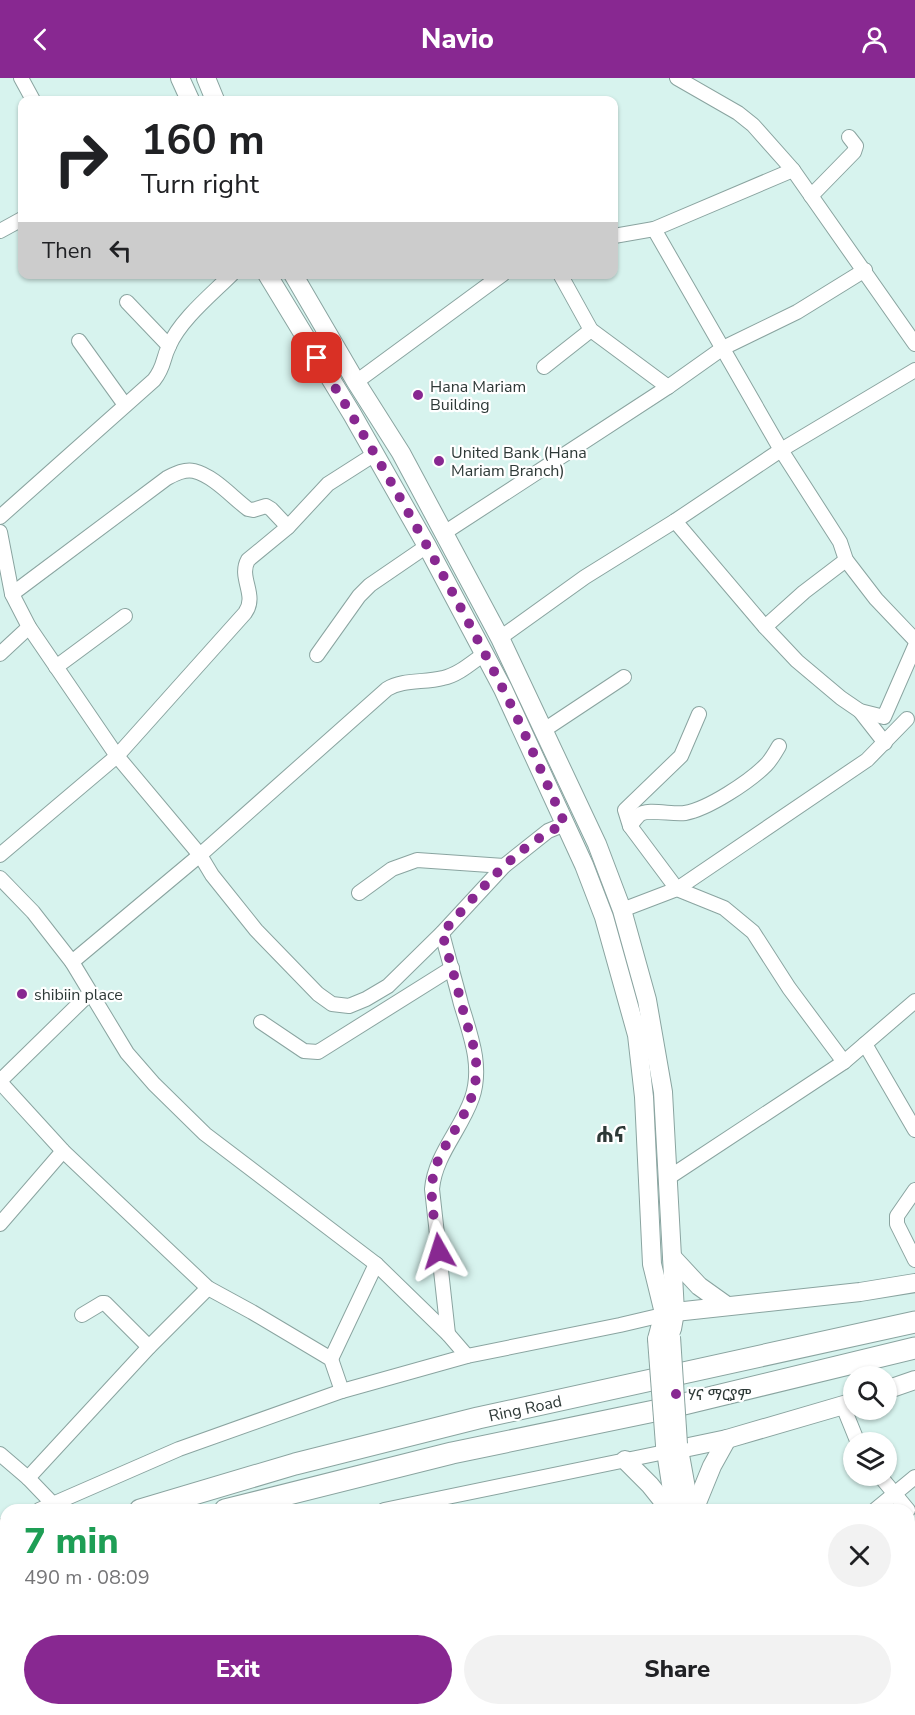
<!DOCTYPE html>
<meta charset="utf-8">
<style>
body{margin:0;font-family:"Nunito Sans","Noto Sans Ethiopic",sans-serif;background:#f2f2f2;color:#202124;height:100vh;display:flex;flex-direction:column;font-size:22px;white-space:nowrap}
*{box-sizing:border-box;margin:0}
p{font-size:20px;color:#757577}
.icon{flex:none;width:33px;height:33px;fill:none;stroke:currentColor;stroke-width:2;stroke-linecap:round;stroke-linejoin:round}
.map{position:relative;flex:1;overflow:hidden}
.details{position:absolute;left:0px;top:1426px;width:915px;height:212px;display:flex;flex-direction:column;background:#fff;border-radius:18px 18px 0 0;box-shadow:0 2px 4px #0004}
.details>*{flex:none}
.hud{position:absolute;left:18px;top:18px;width:600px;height:183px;border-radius:12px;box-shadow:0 2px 4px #0004;background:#fff;color:#202124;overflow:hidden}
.fabs{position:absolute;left:843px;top:1288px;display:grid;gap:12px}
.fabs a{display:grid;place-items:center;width:54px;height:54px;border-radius:50%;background:#fff;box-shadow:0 2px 4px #0004;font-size:30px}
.pin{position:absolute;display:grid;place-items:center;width:51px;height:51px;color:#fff;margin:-26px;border-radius:12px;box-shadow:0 3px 9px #0006}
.me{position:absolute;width:66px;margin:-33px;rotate:354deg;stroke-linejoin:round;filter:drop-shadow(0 0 4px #0008)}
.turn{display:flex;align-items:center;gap:21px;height:126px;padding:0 24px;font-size:27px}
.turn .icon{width:78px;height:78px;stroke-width:2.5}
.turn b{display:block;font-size:42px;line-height:51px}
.then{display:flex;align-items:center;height:57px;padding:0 24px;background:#0003;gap:12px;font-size:22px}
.round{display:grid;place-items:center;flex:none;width:63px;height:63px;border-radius:32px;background:#f2f2f2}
.summary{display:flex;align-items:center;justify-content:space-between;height:102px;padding:0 24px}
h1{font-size:36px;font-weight:800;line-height:45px;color:#1e9e55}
.primary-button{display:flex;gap:12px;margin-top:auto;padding:12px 24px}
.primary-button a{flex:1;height:69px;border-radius:36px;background:#882891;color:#fff;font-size:24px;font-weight:800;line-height:69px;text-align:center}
.primary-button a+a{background:#f2f2f2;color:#202124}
header{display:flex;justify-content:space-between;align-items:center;height:78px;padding:0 24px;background:#882891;color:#fff;font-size:27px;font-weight:800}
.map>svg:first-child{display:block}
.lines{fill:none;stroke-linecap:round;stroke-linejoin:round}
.minor-casing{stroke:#8aa4a0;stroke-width:16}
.major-casing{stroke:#8aa4a0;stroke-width:20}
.highway-casing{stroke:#8aa4a0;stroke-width:23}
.minor{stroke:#fff;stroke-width:14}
.major{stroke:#fff;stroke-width:18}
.highway{stroke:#fff;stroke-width:21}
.major-bridge-casing{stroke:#8aa4a0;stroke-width:20;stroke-linecap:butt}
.major-bridge{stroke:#fff;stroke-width:18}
.route{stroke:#882891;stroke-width:10;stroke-dasharray:0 18}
.poi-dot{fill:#882891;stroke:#fff;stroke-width:2}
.labels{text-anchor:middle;stroke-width:4.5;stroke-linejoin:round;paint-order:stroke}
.poi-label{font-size:16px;fill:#2e3937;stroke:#fff;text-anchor:start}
.street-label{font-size:16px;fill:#2e3937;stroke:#fff}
.district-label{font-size:22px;font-weight:bold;fill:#2e3937;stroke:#fff}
</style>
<header><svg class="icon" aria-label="back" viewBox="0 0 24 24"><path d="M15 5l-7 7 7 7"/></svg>Navio<svg class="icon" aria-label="person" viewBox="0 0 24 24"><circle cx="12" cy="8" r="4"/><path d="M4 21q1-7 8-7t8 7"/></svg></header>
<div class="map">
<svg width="915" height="1637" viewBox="0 0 915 1637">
<rect width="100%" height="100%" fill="#d7f3ee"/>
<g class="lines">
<g class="minor-casing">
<g id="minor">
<path d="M21,0L33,22"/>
<path d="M677,0L738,35L753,47L793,92L915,266"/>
<path d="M811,118L854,74L856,68L849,59"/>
<path d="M654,151L781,372L840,464L846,482L876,521L915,562"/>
<path d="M0,153L22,141"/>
<path d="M614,158L654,151L793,92"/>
<path d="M560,196L591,252L668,309"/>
<path d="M127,224L169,268"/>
<path d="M79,263L125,327"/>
<path d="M544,289L591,252"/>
<path d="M356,304L503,196"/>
<path d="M0,439L154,302C165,288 162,282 169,268C180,242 212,216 232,196"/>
<path d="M675,443L765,549L797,583L841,620L860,633L884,639L915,568"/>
<path d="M0,454L12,516L29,549L117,678L200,777L212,797L256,852L318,916L332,926L349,928L366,921L388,908L442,855L504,788L548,753L565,746"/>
<path d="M444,455L668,309L723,270L797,234L865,192"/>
<path d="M12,516L167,400C175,396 184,391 194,393C214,398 232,419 248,431L253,432L266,428L271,431L288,449"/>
<path d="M765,549L804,514L846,482"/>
<path d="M500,560L585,499L675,443L781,372L915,292"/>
<path d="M0,576L29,549"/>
<path d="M317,577L359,518L370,507L427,468"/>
<path d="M56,589L125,538"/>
<path d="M860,633L885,665"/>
<path d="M699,636L681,678L625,732L630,748L677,811L867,682L907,641"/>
<path d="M544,652L624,599"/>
<path d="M630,748C633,744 636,740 639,737C647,730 673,737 685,735C708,731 749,704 766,687C771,682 775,675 779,668"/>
<path d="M0,777L117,678L245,535C258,517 238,500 248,482L288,449L328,406L375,376"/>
<path d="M0,800L33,834L72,884L127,975L154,1006L205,1056L376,1186L448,1256L467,1278"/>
<path d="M359,815L392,791L417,782L504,788"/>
<path d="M622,832L677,811L724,830L753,854L789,910L844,984"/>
<path d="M442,855C448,879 455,902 461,926C470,956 483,988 472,1020C461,1052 435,1077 432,1111L448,1256"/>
<path d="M72,884L200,777L387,611C403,601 424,605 443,600C458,597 471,585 484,576"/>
<path d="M261,944L304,973L318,974L452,890"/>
<path d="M865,966L915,1052"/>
<path d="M0,1003L90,915"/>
<path d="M0,1004L63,1073L208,1210L252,1234L331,1281L342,1313"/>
<path d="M668,1100L844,984L915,923"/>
<path d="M915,1112L897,1138V1146L915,1182"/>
<path d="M0,1146L63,1073"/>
<path d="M82,1237L102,1225H105L149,1269"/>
<path d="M331,1281L376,1186"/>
<path d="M843,1328L858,1365"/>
<path d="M0,1376L28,1400L53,1426"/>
<path d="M880,1398L908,1432"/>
<path d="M28,1400L149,1269L208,1210"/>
<path d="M39,1432L179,1371L342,1313L467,1278L620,1247L671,1235"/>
<path d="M384,1432L665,1374"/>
<path d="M875,1432L915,1399"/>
<path d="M0,1449L6,1447"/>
<path d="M0,1524L6,1522"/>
<path d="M165,1632L166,1637"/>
<path d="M875,1632L878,1637"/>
<path d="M516,1637L526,1632"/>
</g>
</g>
<g class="major-casing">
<g id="major">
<path d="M180,0L190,22"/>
<path d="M206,0L215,22"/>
<path d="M267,196L352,336L427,468L503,611L584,787L604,839L637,957L644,1019L652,1186L664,1235L657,1261"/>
<path d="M293,196L356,304L401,375L500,560L597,766L622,832L647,922L663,1014L675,1234L672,1251"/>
<path d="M672,1179L699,1208L727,1228"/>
<path d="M675,1234L860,1214L915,1205"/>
<path d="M886,1312L915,1302"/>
<path d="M678,1366L690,1432"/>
<path d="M665,1367L675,1432"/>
<path d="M665,1374L727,1361L854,1324"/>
<path d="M625,1382L650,1407L670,1432"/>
<path d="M694,1432L712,1388L727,1361"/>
<path d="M692,1632V1637"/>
<path d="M711,1632L712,1637"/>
</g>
</g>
<g class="highway-casing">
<g id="highway">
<path d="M140,1432L295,1386L478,1340L915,1244"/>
<path d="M225,1432L452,1375L659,1332L915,1270"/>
<path d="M0,1479L6,1477"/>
<path d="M0,1501L6,1499"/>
</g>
</g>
<use href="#minor" class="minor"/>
<use href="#major" class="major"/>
<use href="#highway" class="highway"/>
<g class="major-bridge-casing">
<g id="major-bridge">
<path d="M671,1259L678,1366"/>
<path d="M657,1261L665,1367"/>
</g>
</g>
<use href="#major-bridge" class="major-bridge"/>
</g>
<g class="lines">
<path class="route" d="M317,280C383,387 445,497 502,609C525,654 544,700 565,746C515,768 478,815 442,855C450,883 458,911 465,940C471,959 478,978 476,998C473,1038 439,1065 433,1099C429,1122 436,1150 439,1173"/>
</g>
<g class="poi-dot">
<circle cx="418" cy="317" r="6"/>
<circle cx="439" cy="383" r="6"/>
<circle cx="22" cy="916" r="6"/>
<circle cx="676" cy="1316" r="6"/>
</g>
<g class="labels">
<g class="poi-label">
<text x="430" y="314">Hana Mariam<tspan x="430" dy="18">Building</tspan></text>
<text x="451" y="380">United Bank (Hana<tspan x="451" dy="18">Mariam Branch)</tspan></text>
<text x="34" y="922">shibiin place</text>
<text x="688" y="1322">ሃና ማርያም</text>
</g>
<g class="street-label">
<text transform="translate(525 1330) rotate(-12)" y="6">Ring Road</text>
</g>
<g class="district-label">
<text x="611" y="1064">ሐና</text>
</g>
</g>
</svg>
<div class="fabs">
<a><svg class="icon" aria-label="search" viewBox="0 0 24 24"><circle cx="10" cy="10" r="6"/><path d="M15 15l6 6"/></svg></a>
<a><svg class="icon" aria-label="layers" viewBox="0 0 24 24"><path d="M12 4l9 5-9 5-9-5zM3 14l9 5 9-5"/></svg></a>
</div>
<div class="pin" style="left:317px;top:280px;background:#d93025"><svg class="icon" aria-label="arrive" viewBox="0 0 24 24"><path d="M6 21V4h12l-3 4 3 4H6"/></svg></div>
<svg class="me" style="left:439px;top:1173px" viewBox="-20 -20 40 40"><path d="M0-17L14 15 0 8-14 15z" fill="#882891" stroke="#fff" stroke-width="4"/></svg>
<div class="hud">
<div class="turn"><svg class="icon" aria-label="right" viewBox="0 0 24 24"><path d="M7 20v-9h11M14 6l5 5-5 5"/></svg><div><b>160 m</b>Turn right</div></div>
<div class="then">Then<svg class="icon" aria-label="left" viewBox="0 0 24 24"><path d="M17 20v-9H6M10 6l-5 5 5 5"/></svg></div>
</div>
<section class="details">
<div class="summary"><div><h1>7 min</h1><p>490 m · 08:09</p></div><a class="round"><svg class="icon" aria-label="close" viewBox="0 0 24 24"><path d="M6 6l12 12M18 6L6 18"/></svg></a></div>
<div class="primary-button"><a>Exit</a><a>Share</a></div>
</section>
</div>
